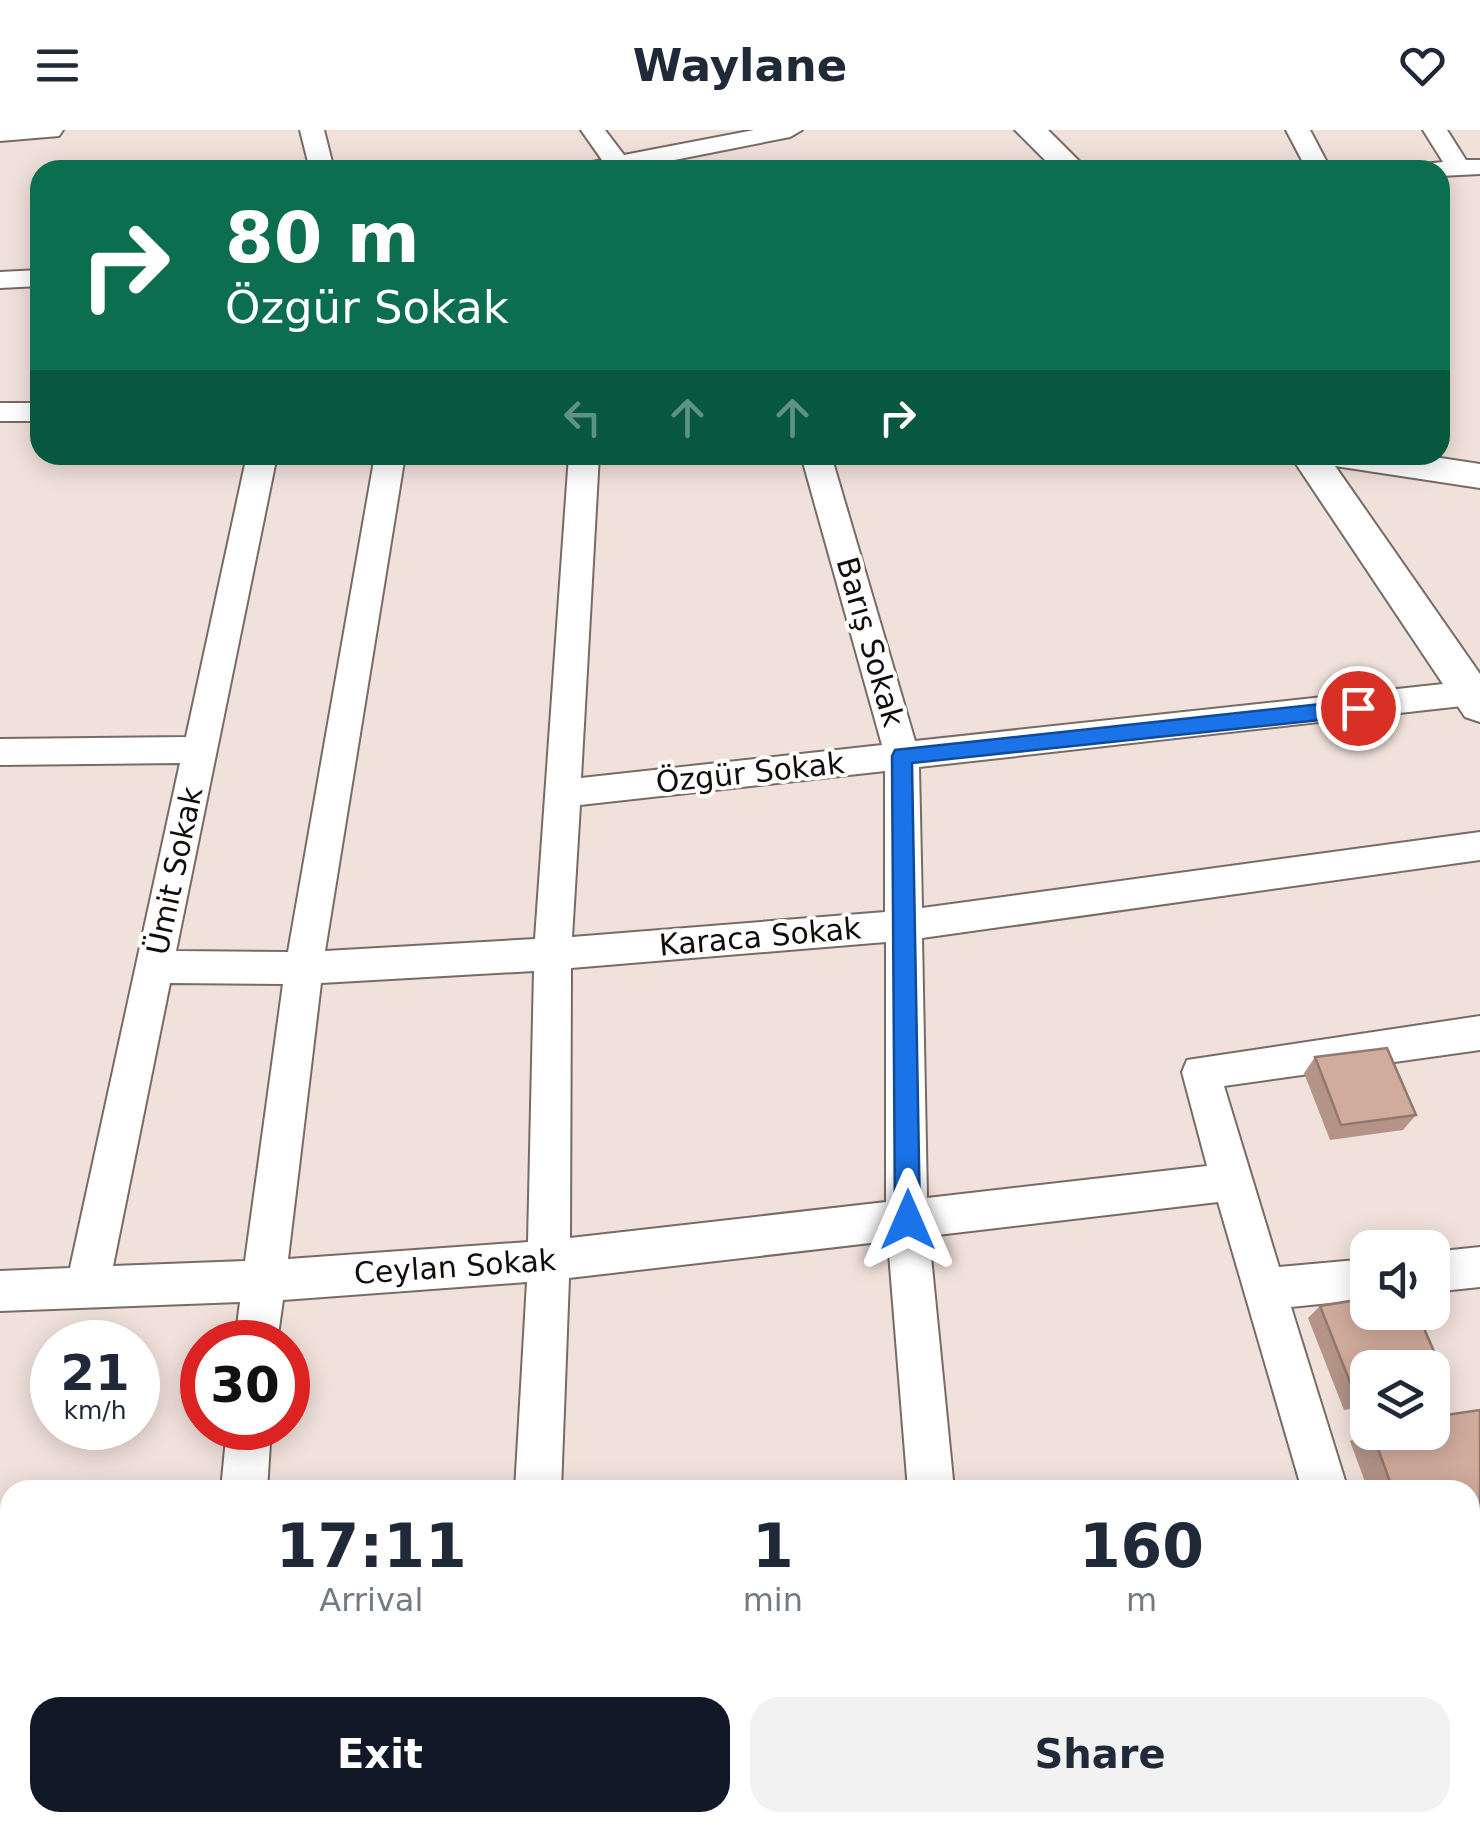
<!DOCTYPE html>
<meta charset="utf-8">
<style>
body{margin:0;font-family:"DejaVu Sans",sans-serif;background:#f2f2f3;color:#1f2937;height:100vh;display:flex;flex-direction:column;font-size:38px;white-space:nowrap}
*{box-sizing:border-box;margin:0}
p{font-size:32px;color:#747a83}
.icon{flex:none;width:55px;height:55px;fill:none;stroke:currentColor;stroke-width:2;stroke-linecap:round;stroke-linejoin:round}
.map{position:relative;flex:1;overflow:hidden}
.details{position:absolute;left:0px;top:1350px;width:1480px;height:352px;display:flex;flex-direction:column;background:#fff;border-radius:30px 30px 0 0;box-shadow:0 5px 25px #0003}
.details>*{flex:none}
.guide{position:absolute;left:30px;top:30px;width:1420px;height:305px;border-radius:30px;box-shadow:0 5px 25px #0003;background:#0b6e4f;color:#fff;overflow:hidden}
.tools{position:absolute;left:1350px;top:1100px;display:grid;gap:20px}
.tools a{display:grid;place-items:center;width:100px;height:100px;border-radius:20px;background:#fff;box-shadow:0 5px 25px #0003;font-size:50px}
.speed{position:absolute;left:30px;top:1190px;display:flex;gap:20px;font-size:50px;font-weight:700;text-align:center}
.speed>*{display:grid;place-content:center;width:130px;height:130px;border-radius:50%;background:#fff;box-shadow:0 5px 25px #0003;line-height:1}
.speed small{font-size:25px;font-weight:400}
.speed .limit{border:15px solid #d22;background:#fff;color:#111}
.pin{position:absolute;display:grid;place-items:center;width:85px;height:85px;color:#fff;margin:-42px;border:5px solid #fff;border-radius:50%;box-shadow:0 2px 10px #0007}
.me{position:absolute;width:110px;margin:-55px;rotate:0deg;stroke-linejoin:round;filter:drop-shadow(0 0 8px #0008)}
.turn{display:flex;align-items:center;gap:35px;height:210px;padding:0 30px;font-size:45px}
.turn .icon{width:130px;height:130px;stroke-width:2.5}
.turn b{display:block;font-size:70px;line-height:85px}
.lanes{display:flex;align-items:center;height:95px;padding:0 30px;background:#0003;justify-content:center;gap:50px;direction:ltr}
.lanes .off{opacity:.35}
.eta{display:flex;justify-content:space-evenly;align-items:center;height:170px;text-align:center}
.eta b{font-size:60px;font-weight:800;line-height:70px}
.primary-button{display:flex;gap:20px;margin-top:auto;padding:20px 30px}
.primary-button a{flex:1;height:115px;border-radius:30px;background:#111827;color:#fff;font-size:40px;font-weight:800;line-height:115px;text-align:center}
.primary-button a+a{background:#f2f2f3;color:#1f2937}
header{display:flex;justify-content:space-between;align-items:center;height:130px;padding:0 30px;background:#fff;font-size:45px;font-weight:800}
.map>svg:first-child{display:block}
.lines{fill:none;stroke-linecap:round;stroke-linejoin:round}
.minor-casing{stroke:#786a65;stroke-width:4}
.tertiary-casing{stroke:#786a65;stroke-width:4}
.minor{fill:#fff;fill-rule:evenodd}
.tertiary{fill:#fff;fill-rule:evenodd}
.wall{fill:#b49487}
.building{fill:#d1ac9d;stroke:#92786e;stroke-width:2.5}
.route{fill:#1a73e8;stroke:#114b97;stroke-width:2.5}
.labels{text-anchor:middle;stroke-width:8;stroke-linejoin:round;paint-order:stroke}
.street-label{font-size:30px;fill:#120d0b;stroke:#fff}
</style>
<header><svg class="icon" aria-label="menu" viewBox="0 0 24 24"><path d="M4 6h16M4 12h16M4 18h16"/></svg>Waylane<svg class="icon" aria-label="heart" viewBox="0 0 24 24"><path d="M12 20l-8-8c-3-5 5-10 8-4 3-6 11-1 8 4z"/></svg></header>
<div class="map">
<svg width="1480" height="1702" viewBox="0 0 1480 1702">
<rect width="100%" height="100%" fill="#f1e1db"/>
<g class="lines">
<g class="minor-casing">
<g id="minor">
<path d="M300,0H324L334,40H310Z"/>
<path d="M581,0H605L624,25L754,0H802L790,7L624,40H575L578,35L602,30Z"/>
<path d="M1286,0H1310L1331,40H1307Z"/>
<path d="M1423,0H1447L1466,30H1480V44L1440,46V40H1410L1413,35L1443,32Z"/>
<path d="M40,140V156L0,158V142Z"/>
<rect x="0" y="273" width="40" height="18"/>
<path d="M247,325H277L176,821L288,822L375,325H405L325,821L535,809L569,325H599L581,648L882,615L801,325H831L915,611L1480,550V574L919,637L922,778L1480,702V730L922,808L927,1068L1207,1036L1182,942L1187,930L1480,886V920L1224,956L1279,1137L1368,1129V1169L1291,1177L1348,1360H1302L1218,1072L929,1106L954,1360H908L888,1111L569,1148L561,1360H515L527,1152L283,1170L277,1212H235L240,1172L0,1181V1141L70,1138L180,633L0,635V609L186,607ZM885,641V782L572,807L580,675ZM886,812V1072L570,1108L571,838ZM534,841L528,1112L288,1129L321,853ZM170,853L283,854L245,1131L113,1136Z"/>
<path d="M1480,1117V1157L1432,1162V1122Z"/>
<path d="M227,1298H271L267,1360H221Z"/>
<path d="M186,1692H237V1702H185Z"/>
<path d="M510,1692H561L562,1702H510Z"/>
<path d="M947,1692H998L1000,1702H948Z"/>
</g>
</g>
<g class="tertiary-casing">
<g id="tertiary">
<path d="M0,0H63L59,6L0,11Z"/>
<path d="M1015,0H1048L1088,40H1055Z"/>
<path d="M1290,325H1421L1480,334V358L1335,336L1480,544V592L1465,587Z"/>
<rect x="1470" y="1490" width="10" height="62"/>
<path d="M10,1603V1667L0,1668V1604Z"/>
</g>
</g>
<use href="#minor" class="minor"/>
<use href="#tertiary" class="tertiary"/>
</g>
<g class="wall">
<path d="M1315,927L1416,985L1403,1000L1330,1010L1304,943Z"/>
<path d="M1368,1168V1182H1417L1448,1254L1432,1264V1238H1368V1276L1344,1280L1308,1188L1320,1176Z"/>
<path d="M1480,1280V1442L1470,1444V1360H1368L1350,1311L1368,1299V1302H1432Z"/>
<path d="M1066,1692H1297L1300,1702H1068Z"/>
</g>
<g class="building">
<path d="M1387,918L1416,985L1341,995L1315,927Z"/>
<path d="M1368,1168V1182H1417L1448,1254L1432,1256V1238H1368V1268L1357,1270L1320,1176Z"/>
<path d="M1480,1280V1436L1470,1438V1360H1393L1372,1302H1432V1287Z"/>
<rect x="665" y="1692" width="93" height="10"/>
<path d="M1078,1692H1297L1300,1702H1080Z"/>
</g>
<path class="route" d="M1358,570L1368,578L1358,586L912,633L920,1090L916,1098L908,1101L899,1098L895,1090L892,626L895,620Z"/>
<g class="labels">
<g class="street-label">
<text transform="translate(870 512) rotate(74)" y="10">Barış Sokak</text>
<text transform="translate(750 643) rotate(-6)" y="10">Özgür Sokak</text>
<text transform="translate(175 741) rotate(-78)" y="10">Ümit Sokak</text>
<text transform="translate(760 807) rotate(-5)" y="10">Karaca Sokak</text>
<text transform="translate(455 1137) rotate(-4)" y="10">Ceylan Sokak</text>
</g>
</g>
</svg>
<div class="tools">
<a><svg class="icon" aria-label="sound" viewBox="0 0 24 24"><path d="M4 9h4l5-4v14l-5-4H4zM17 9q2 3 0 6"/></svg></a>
<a><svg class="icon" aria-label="layers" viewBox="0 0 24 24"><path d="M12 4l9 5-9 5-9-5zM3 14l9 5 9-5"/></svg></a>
</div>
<div class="speed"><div>21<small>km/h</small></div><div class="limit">30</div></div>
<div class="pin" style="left:1358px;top:578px;background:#d93025"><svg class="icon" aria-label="arrive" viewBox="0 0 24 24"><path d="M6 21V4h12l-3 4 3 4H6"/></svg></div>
<svg class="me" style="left:908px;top:1090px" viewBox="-20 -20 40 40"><path d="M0-17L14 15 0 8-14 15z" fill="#1a73e8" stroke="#fff" stroke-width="4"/></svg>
<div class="guide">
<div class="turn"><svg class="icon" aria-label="right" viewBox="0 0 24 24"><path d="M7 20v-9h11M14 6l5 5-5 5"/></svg><div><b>80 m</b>Özgür Sokak</div></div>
<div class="lanes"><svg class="icon off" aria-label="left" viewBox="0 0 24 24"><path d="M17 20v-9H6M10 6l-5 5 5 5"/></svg><svg class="icon off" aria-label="ahead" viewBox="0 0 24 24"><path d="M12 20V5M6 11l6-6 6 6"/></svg><svg class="icon off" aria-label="ahead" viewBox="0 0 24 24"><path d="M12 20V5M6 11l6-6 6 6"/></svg><svg class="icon" aria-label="right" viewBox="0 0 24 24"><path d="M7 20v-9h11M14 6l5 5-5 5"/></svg></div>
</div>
<section class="details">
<div class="eta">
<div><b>17:11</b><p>Arrival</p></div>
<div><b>1</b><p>min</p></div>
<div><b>160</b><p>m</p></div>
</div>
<div class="primary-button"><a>Exit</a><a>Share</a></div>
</section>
</div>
